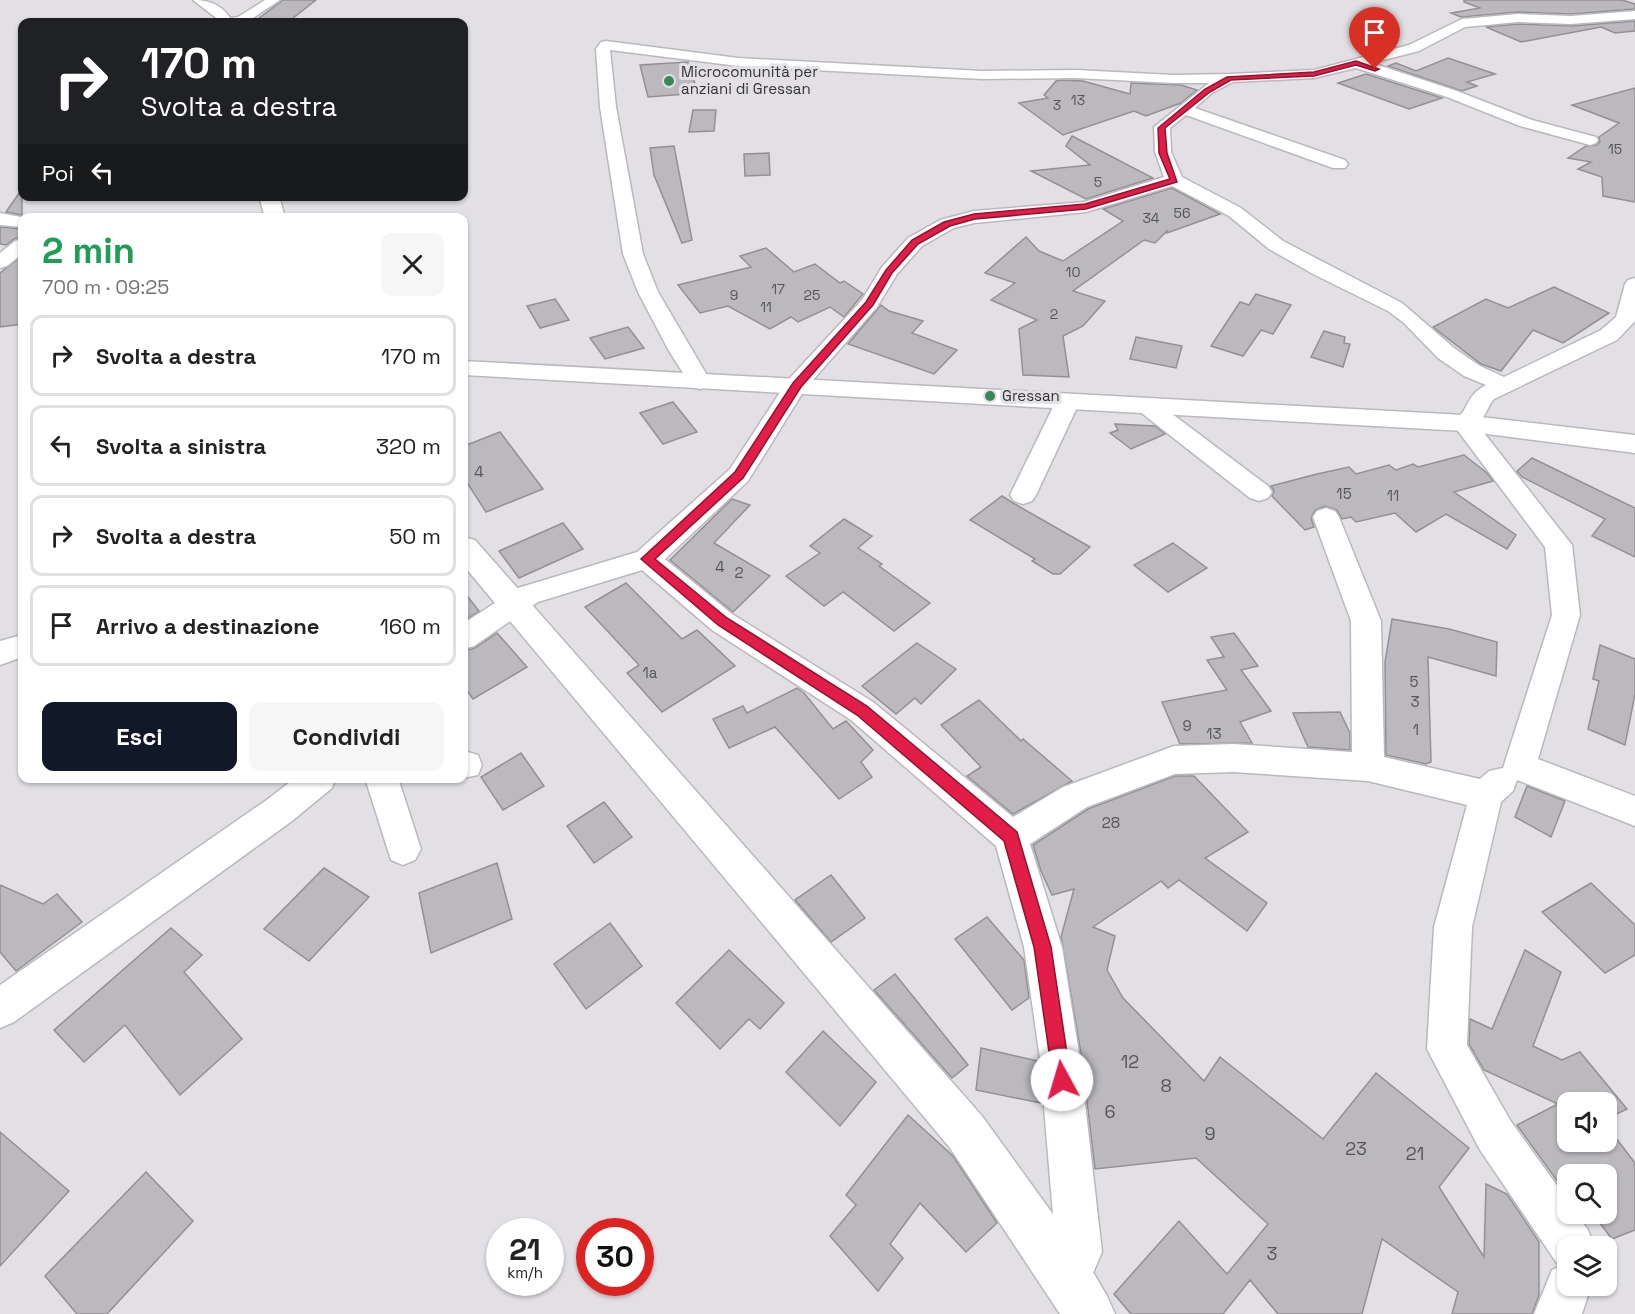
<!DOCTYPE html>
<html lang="it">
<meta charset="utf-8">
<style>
body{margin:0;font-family:"Space Grotesk",sans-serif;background:#f6f6f6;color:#222;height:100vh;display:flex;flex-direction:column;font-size:22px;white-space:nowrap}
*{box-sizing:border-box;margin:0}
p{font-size:20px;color:#767676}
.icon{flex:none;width:33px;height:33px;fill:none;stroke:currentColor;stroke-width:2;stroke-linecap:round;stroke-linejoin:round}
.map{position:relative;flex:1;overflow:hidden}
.panel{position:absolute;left:18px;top:213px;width:450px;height:570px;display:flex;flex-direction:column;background:#fff;border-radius:12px;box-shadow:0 2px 4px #0004}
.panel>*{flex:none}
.guide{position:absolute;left:18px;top:18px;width:450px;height:183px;border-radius:12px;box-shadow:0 2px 4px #0004;background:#202124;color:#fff;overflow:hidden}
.controls{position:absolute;left:1557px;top:1092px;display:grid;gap:12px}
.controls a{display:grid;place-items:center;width:60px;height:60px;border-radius:12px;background:#fff;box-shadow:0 2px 4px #0004;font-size:30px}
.speed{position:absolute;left:486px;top:1218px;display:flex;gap:12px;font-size:30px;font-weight:700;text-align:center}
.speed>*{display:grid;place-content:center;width:78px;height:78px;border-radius:50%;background:#fff;box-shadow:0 2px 4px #0004;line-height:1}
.speed small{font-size:15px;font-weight:400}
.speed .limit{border:9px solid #d22;background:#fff;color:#111}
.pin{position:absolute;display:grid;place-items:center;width:51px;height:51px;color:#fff;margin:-62px -26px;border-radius:50% 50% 50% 0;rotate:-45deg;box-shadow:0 0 6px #0007}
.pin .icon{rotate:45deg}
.me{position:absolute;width:66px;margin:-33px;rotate:354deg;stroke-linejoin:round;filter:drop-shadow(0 0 4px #0008)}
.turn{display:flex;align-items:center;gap:21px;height:126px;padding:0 24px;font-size:27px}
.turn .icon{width:78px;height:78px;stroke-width:2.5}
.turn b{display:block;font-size:42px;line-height:51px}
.then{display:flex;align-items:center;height:57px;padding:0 24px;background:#0003;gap:12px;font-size:22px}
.round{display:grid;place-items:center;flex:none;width:63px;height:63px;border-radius:12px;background:#f6f6f6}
.headline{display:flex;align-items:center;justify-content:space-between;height:102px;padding:0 24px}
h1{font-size:36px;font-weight:700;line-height:45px;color:#1e9e55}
.cta{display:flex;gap:12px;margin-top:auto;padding:12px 24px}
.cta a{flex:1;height:69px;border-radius:12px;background:#111827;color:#fff;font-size:24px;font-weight:700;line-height:69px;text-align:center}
.cta a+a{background:#f6f6f6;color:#222}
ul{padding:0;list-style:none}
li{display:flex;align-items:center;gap:18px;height:81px;margin:0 12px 9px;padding:0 12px;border:3px solid #e0e0e0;border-radius:12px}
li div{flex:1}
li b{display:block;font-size:22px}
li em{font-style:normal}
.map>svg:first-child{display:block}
.building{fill:#bbb9be;stroke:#929095;stroke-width:1.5}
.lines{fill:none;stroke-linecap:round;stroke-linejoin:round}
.street-casing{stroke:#bbb8bd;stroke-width:3}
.secondary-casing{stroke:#bbb8bd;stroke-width:3}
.street{fill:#fff;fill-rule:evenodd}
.secondary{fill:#fff;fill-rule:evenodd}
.route{fill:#e11d48;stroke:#92132f;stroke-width:1.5}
.poi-dot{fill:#398858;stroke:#e2e0e5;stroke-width:2}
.labels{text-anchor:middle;stroke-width:6;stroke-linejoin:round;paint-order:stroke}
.far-number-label{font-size:14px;fill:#555456}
.far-poi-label{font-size:15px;fill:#333234;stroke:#e2e0e5;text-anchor:start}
.number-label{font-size:15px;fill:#555456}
.near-number-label{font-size:18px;fill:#555456}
</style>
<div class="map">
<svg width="1635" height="1314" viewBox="0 0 1635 1314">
<rect width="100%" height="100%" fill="#e2e0e5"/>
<g class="building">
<path d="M283,0H316L288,22H254Z"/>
<path d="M1464,0H1622L1635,4V9L1571,14L1518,12L1461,17L1451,13L1480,8L1464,2Z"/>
<path d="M1635,21V31L1615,33L1601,27L1521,42L1486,27L1518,24L1571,26Z"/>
<path d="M1448,58L1495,74L1467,82L1477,86L1462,91L1388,66L1396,63L1416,71Z"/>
<path d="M688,62L698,93L648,97L640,65Z"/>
<path d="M1366,74L1442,98L1409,109L1338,83Z"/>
<path d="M1061,80L1083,81L1130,94L1131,83L1181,85L1197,90L1181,103L1146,116L1134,111L1063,135L1019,103L1048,98L1044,95L1056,81Z"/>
<path d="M1635,88V202L1603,196L1602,177L1578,169L1591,162L1568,158L1586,146L1597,145L1600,141L1599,137L1619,123L1572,105Z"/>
<path d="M693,110H716L714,131L689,132Z"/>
<path d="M1072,136L1153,178L1086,199L1031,171L1090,165L1066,146Z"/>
<path d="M674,146L692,240L682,243L654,175L650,148Z"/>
<path d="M769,153L770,175L745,176L744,154Z"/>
<path d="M1172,188L1220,214L1167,233V231L1155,243L1144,240L1073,291L1105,301L1083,326L1063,336L1069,377L1023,375L1019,329L1037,320L991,300L1015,283L985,273L1026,237L1039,251L1063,261L1123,221L1103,209Z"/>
<path d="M22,189V215L6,212Z"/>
<path d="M0,227L22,229V237L14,239L6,245L0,244Z"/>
<path d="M766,248L794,272L815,264L840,283L844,281L863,294L844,317L830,307L798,322L791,317L770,329L728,306L700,313L678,285L751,267L740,256Z"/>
<path d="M22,256V324L0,327V273Z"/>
<path d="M1554,287L1609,313L1563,343L1533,330L1501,371L1481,364L1433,327L1486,299L1508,308Z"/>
<path d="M1256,294L1291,305L1273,334L1261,330L1243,356L1211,346L1240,302L1249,305Z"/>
<path d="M555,299L569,320L540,328L527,306Z"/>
<path d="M881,305L889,311L923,321L912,333L957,350L934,374L848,344Z"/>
<path d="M628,327L644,348L605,359L590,338Z"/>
<path d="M1324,331L1345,337L1344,343L1350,344L1343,367L1311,357Z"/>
<path d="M1136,337L1182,346L1176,368L1130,359Z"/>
<path d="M673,402L697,432L663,444L640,413Z"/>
<path d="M1115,424L1155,426L1165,434L1131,449L1110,433L1118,430Z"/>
<path d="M500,432L543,489L486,512L464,478V446Z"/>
<path d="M1464,455L1487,473L1493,481L1454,492L1516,535L1507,549L1446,514L1416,532L1395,513L1356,522L1351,517L1342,519L1337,510L1325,506L1315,510L1311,518L1314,527L1305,530L1272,496L1274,491L1271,486L1317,474L1349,467L1356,474L1389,465L1396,470L1413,464L1418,467Z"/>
<path d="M1532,458L1635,508V557L1592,536L1605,519L1522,477L1517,471Z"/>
<path d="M1002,496L1013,503L1090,547L1060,574H1053L1032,561L1035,559L970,520Z"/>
<path d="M732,499L750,505L714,543L770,576L733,612L670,560Z"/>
<path d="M844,519L872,536L858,548L882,564L879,566L930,603L894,631L843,592L824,606L786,576L820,553L810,546Z"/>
<path d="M563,523L583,549L519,578L499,551Z"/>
<path d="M1173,543L1207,568L1168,592L1134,565Z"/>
<path d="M626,583L682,639L697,630L735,666L662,712L627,673L639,665L585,607Z"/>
<path d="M464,592L479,611L464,621Z"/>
<path d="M1392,619L1449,629L1497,642L1496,676L1428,657L1431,762L1426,764L1386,755L1385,662Z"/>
<path d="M497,633L527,667L473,699L464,686V651L475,648Z"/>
<path d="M1234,633L1258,666L1241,670L1271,711L1240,722L1252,743L1180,744L1162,702L1227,690L1207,660L1224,657L1211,637Z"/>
<path d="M917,643L956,669L921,704L915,698L896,714L862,686Z"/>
<path d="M1600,645L1635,659V694L1625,745L1588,729L1599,681L1593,679Z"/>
<path d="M797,688L804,693L833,729L846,721L873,750L861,762L872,777L839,799L775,727L729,748L713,719L743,706L747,713Z"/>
<path d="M979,700L1021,741L1023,739L1072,781L1013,814L967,776L981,767L941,725Z"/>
<path d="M1340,712L1350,733V750L1308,747L1293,713Z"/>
<path d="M521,753L544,786L503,810L481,777Z"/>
<path d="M1175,776H1194L1248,832L1205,858L1267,903L1247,931L1179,880L1168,888L1161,881L1093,927L1115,936L1107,970L1123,998L1204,1081L1220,1057L1323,1139L1376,1073L1469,1148L1439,1187L1484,1257L1486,1184L1507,1194L1539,1242V1295L1532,1314H1452L1458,1292L1382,1239L1362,1314H1278L1250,1280L1223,1314H1131L1114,1294L1179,1221L1227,1274L1268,1224L1196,1158L1095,1169L1082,1059L1061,937L1074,889L1052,895L1041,871L1033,845L1088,809Z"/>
<path d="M1527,786L1565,801L1551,837L1515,817Z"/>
<path d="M604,802L632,837L594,863L567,826Z"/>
<path d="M497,863L512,919L431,953L419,893Z"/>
<path d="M324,868L369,897L309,961L264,929Z"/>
<path d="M831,875L865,918L831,942L795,900Z"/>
<path d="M1591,883L1635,925V955L1605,973L1542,912Z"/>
<path d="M0,885L43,904L57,894L82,922L16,971L0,952Z"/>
<path d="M987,917L1024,960L1029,998L1012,1010L955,939Z"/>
<path d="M610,923L642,966L586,1009L554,964Z"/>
<path d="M171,928L202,955L184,972L242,1039L180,1095L125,1025L84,1062L54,1030Z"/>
<path d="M729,950L784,1003L760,1029L749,1019L720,1049L676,1003Z"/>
<path d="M1525,950L1561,972L1533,1046L1562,1060L1580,1052L1627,1109L1606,1119V1102H1568V1142H1606V1125L1635,1163V1230L1612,1239L1593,1214H1606V1174H1568V1196L1517,1125L1558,1104L1484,1070L1469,1044L1470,1019L1492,1029Z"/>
<path d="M895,974L968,1065L952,1078L874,990Z"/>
<path d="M823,1031L876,1082L840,1126L786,1072Z"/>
<path d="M981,1048L1038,1061L1041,1103L976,1090Z"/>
<path d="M908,1115L953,1156L997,1223L966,1252L920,1203L890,1244L903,1258L878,1291L830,1236L856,1205L846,1195Z"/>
<path d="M0,1132L69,1191L0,1266Z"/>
<path d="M146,1172L193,1221L107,1314H77L45,1276Z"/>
</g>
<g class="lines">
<g class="street-casing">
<g id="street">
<path d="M265,0H280L247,22H222L224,19L238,17Z"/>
<path d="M1635,11V19L1571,24L1518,22L1465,27L1419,51L1372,63L1457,91L1532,120L1596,137L1598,140L1596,143L1590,145L1520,126L1447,97L1356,68L1314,78L1233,82L1212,93L1195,108L1345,160L1348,164L1345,168H1333L1186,115L1170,128L1171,152L1182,177L1241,208L1283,241L1402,303L1454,348L1480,366L1504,377L1601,330L1616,317L1625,284L1628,280L1635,278V321L1617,340L1494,399C1487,407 1486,417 1477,424L1572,545L1580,615L1538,759L1635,796V826L1517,780L1513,791L1501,802L1472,927L1467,1045L1510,1120L1568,1201V1214H1576L1588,1230L1594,1246H1568V1286H1591L1582,1314H1534L1552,1270L1563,1265L1556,1262L1480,1150L1427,1049L1434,927L1467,805L1368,781L1233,772L1175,774L1087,807L1030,844L1062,947L1080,1059L1102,1252L1084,1294L1068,1301L1052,1294L1045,1278L1056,1251L1040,1059L1024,947L996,846L851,720L712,630L642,570L538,602L474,646L464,649V623L518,588L637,552L730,469L788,380L862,300L882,267L908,238L940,220L974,211L1084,202L1164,177L1155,152L1154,127L1209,83H1173L1076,78L982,79L738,66L610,50L616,107L643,254L658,292L711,382L708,387L700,389L692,387L669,351L638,292L623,254L600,107L596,49L601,42L606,41L738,58L982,71L1076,70L1173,75L1230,74L1314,70L1409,45L1462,19L1518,14L1571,16ZM1172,186L1229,216L1269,249L1315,275L1388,311L1404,323L1438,358L1464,376L1486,385C1471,393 1470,400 1463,412C1460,416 1455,419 1452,423L1545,547L1552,615L1503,768L1489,771L1480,779L1384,757L1381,621L1339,517L1335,511L1326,508L1317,511L1313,517L1351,621L1352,752L1233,744L1174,746L1063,787L1013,817L873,702L732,614L665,559L748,481L805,389L877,307L897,274L922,246L954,228L974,223L1086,212Z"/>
<path d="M0,213L26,218H22V227L0,225Z"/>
<path d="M22,239V254L7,266L0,268V253L15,241Z"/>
<path d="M1068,394L1076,396L1080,401L1036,495L1032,501L1023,504L1014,501L1010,495L1056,401L1060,396Z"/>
<path d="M1147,399L1155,401L1268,486L1272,492L1268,498L1259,501L1250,498L1139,411L1135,406L1139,401Z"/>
<path d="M22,635V657L0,665V641Z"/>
<path d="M464,751L478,755L482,765L478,775L463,778Z"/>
<path d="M295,778H336L332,788L292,821L14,1022L0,1028V985L268,799Z"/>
<path d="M365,778H398L421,849L415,860L403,865L391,860Z"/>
</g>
</g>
<g class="secondary-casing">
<g id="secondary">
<path d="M193,0C212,0 223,6 233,22H219L215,17Z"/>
<path d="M259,196H279L285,218H265Z"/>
<path d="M464,361L1464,415L1635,435V453L1464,431L464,375Z"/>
<path d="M464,537L475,540L982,1116L1086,1260L1107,1296L1115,1314H1060L950,1148L464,566Z"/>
</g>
</g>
<use href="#street" class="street"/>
<use href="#secondary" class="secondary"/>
</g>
<path class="route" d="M1356,61L1379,69L1375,71L1356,65L1314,76L1231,80L1210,92L1165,128L1167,153L1177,182L1086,209L975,219L950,226L918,244L892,273L873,305L801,387L743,478L655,559L727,618L867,706L1017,832L1051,947L1071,1080L1069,1087L1062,1090L1055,1087L1053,1080L1034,947L1004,841L857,715L718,625L641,559L735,472L793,383L866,302L886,270L912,240L944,222L974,214L1085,204L1170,179L1159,153L1158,128L1205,89L1227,77L1314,72Z"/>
<g class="poi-dot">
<circle cx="669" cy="81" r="6"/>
<circle cx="990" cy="396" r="6"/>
</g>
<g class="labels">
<g class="far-number-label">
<text x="1078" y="105">13</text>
<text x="1057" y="110">3</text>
<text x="1615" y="154">15</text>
<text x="1098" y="187">5</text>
<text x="1182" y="218">56</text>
<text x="1151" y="223">34</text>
<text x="1073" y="277">10</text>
<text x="778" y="294">17</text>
<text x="734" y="300">9</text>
<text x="812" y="300">25</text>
<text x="766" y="312">11</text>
<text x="1054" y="319">2</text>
</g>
<g class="far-poi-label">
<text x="681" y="77">Microcomunità per<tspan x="681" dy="17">anziani di Gressan</tspan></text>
<text x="1002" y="401">Gressan</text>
</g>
<g class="number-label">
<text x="479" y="477">4</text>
<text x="1344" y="499">15</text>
<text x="1393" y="501">11</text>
<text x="720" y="572">4</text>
<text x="739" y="578">2</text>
<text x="650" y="678">1a</text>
<text x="1414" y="687">5</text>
<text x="1415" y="707">3</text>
<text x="1187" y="731">9</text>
<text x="1416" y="735">1</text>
<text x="1214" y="739">13</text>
<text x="1111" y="828">28</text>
</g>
<g class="near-number-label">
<text x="1130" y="1068">12</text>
<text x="1166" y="1092">8</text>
<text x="1110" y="1118">6</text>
<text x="1210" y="1140">9</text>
<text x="1356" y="1155">23</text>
<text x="1415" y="1160">21</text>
<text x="1272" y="1260">3</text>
</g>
</g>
</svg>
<div class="controls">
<a><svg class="icon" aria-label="sound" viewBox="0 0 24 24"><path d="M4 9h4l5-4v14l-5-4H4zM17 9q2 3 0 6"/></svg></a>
<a><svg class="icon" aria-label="search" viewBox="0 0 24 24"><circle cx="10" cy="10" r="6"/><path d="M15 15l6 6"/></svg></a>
<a><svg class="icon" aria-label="layers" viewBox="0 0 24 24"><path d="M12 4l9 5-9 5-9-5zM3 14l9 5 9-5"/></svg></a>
</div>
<div class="speed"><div>21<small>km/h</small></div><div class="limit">30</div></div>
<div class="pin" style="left:1375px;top:69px;background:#d93025"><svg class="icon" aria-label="arrive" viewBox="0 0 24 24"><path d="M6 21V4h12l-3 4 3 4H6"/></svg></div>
<svg class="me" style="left:1062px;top:1080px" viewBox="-20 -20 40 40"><circle r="19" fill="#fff"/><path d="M0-13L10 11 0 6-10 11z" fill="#e11d48"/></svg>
<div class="guide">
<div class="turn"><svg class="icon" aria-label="right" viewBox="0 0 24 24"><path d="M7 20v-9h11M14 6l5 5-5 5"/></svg><div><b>170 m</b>Svolta a destra</div></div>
<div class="then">Poi<svg class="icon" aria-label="left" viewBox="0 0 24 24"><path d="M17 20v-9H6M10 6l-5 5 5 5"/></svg></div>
</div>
<section class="panel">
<div class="headline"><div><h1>2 min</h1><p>700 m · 09:25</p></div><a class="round"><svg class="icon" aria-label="close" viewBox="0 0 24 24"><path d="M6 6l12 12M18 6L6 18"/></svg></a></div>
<ul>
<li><svg class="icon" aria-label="right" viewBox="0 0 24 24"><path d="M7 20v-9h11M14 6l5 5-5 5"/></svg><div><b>Svolta a destra</b></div><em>170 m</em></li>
<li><svg class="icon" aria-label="left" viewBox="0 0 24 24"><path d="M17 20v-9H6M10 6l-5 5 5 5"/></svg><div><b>Svolta a sinistra</b></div><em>320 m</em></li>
<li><svg class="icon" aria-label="right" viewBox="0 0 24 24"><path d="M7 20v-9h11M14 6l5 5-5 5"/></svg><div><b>Svolta a destra</b></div><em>50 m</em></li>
<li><svg class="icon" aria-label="arrive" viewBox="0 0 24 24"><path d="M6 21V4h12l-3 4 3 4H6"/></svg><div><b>Arrivo a destinazione</b></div><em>160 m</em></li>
</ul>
<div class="cta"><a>Esci</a><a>Condividi</a></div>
</section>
</div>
